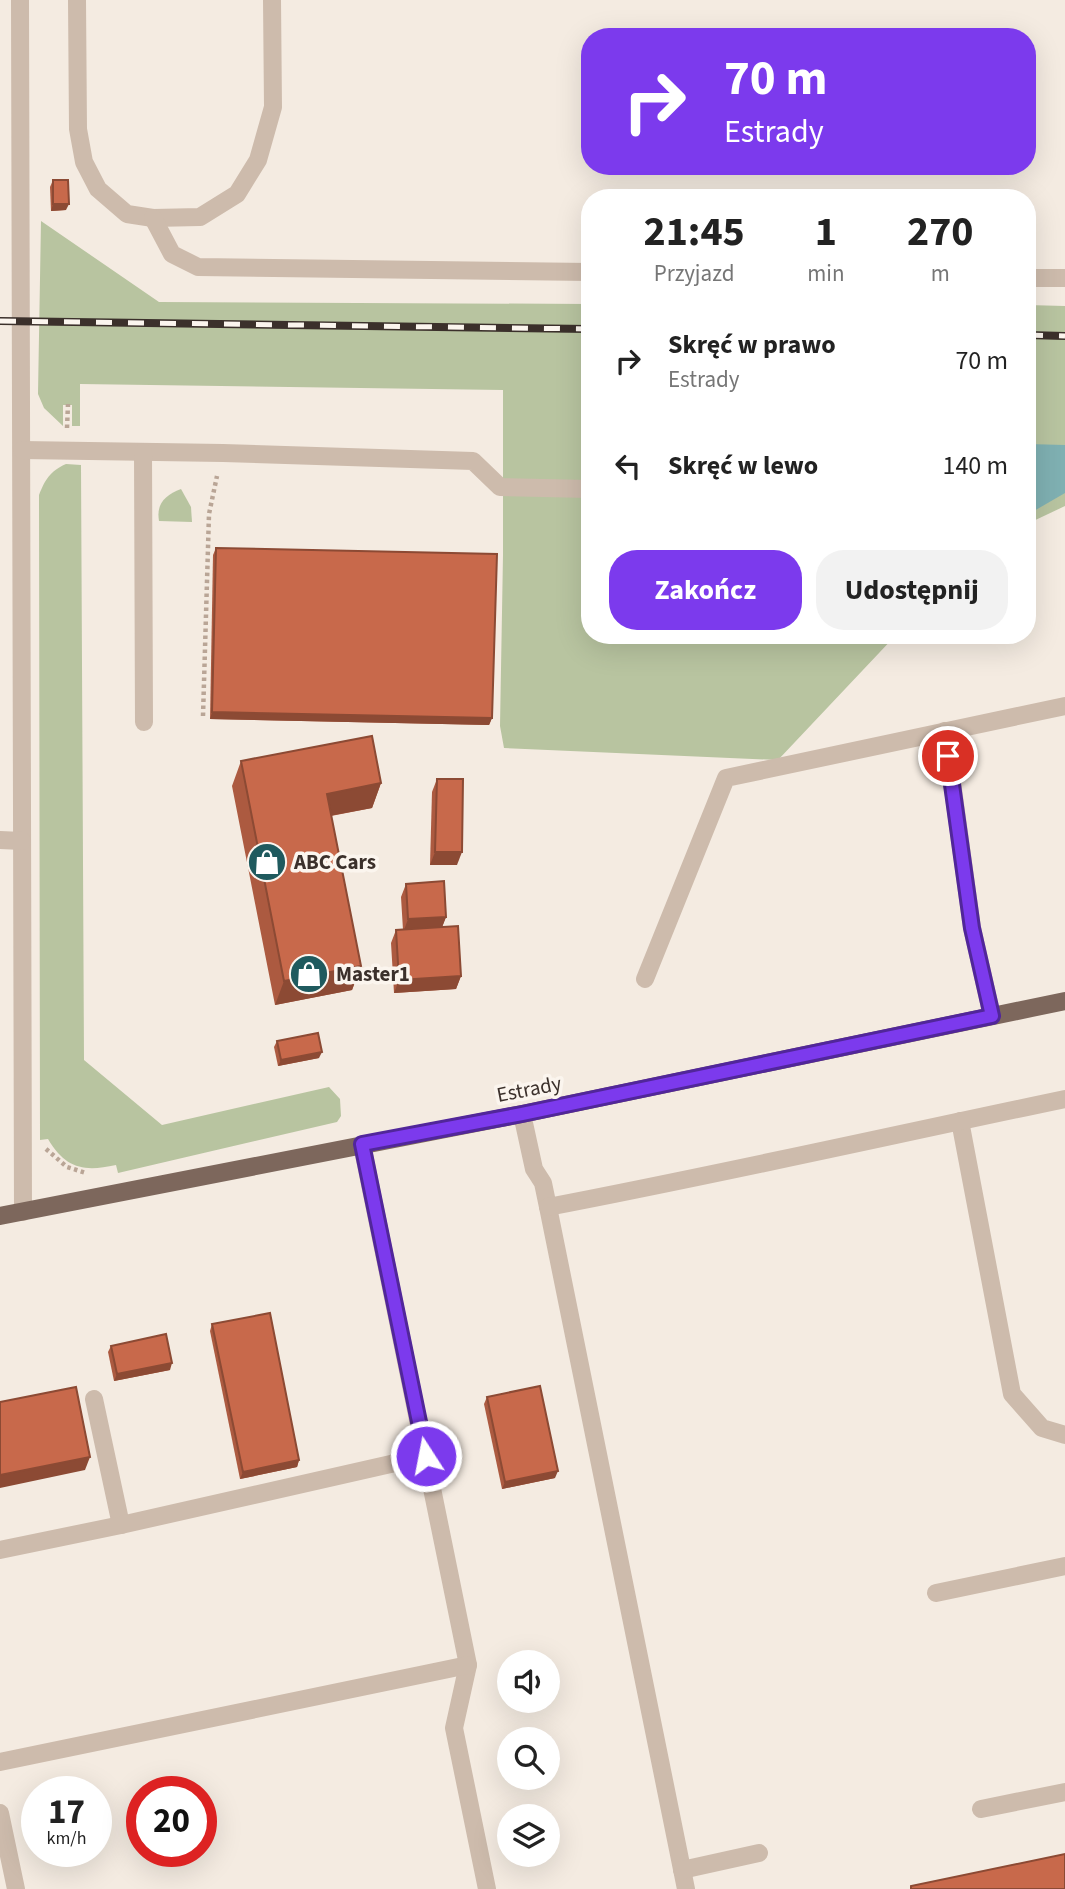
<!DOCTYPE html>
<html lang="pl">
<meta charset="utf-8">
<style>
body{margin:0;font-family:"Source Sans 3",sans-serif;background:#f2f2f2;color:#222;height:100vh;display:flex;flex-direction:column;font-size:26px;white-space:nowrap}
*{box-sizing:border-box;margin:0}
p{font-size:23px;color:#767676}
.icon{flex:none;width:38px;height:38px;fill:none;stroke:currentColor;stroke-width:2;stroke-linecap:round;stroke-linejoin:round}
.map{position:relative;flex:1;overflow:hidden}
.sheet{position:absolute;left:581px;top:189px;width:455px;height:455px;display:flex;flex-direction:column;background:#fff;border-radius:28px;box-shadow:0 7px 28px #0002}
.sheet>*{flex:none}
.banner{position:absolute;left:581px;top:28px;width:455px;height:147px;border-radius:28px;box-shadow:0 7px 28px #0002;background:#7c3aed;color:#fff;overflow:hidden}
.buttons{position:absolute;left:497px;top:1650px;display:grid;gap:14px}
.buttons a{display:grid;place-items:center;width:63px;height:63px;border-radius:50%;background:#fff;box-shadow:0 7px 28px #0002;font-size:35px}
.speed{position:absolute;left:21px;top:1776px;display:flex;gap:14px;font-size:35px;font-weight:700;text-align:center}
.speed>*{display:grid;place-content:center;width:91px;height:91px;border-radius:50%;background:#fff;box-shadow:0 7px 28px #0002;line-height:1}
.speed small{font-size:18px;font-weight:400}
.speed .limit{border:10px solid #d22;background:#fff;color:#111}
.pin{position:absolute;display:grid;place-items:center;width:60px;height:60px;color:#fff;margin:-30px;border:4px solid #fff;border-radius:50%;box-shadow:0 2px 7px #0007}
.me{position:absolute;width:77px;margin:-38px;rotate:349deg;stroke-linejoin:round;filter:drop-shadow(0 0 5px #0008)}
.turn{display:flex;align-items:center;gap:24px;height:147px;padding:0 28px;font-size:32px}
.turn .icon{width:91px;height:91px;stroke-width:2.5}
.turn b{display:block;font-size:49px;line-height:60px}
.eta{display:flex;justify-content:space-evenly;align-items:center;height:119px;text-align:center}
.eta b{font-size:42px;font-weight:700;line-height:49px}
.cta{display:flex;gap:14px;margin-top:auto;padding:14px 28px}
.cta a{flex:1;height:80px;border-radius:28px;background:#7c3aed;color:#fff;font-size:28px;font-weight:700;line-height:80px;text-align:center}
.cta a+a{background:#f2f2f2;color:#222}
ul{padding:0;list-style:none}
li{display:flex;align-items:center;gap:21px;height:105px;padding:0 28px}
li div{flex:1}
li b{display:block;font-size:26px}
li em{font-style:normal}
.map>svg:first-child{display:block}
.green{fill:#b8c4a0}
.water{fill:#7fb0b2}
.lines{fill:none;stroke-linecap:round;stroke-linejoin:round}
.path{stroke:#b9a596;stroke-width:4.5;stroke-dasharray:3.5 3.5;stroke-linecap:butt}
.minor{stroke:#cdbbac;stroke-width:18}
.major{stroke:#7d675c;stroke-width:18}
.rail-casing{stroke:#3b302b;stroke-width:8}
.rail{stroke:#fbf5ee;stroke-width:5;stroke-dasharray:16;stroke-linecap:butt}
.wall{fill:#ac5a40}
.shaded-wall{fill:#8c4a34}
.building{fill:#c8694b;stroke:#8c4a34;stroke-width:2}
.route-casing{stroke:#51269a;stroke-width:18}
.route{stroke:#7c3aed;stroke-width:12}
.labels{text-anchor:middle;stroke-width:7;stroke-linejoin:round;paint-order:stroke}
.poi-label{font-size:21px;font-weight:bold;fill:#3b302b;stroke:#fbf5ee;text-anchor:start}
.street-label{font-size:21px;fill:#3b302b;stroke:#fbf5ee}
</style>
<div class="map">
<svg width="1065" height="1889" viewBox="0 0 1065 1889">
<rect width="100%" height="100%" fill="#f4ebe1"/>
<g class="green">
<path d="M41,221L159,302L590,304V635H896L778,760L504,748L500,726L503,555V390L80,384V426H72V405H63V426L44,408L38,394Z"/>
<path d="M1027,305L1065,306V506L1027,524Z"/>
<path d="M66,464L81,465L84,1060L162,1125L329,1087L340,1099L341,1116L337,1122L118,1173L116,1165C84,1172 66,1169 48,1139L40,1140L39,495C45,480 50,471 66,464Z"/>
<path d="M181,489L191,507L192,522L159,521C156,504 165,495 181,489Z"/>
</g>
<path class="water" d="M1027,444L1065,445V493L1027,515Z"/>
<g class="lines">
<g class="path">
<path d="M67,428L68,404"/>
<path d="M203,716L209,514L217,476"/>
<path d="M46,1149L67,1167L86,1173"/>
</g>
<g class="minor">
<path d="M20,0L23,1212"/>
<path d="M77,0L78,129L84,162L98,189L127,214L153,218L200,217L237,194L258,160L273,107L272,0"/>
<path d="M153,218L172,254L198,267L590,272"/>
<path d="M1027,278H1065"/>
<path d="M22,450L223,453L473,461L500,487L590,489"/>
<path d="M143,452L144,722"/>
<path d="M945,731L972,928L992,1016"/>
<path d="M0,840L22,841"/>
<path d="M645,979L726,778L1065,706"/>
<path d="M522,1114L534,1169L543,1183L548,1207L686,1889"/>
<path d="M960,1121L1012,1394L1042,1428L1065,1435"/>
<path d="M362,1145L468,1665L454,1728L487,1889"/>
<path d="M548,1207C721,1174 893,1135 1065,1099"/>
<path d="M94,1399L121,1525"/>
<path d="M0,1550L121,1525L426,1456"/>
<path d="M936,1593L1065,1566"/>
<path d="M0,1762L468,1665"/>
<path d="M981,1809L1065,1792"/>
<path d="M0,1813L16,1889"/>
<path d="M682,1870L759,1853"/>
</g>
<path class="major" d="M0,1216L522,1114L1065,1001"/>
<g class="rail-casing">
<g id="rail">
<path d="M0,321L590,329"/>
<path d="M1027,335L1065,336"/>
</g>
</g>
<use href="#rail" class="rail"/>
</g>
<g class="wall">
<path d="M53,180L66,210L51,211L50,187Z"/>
<path d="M216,548L492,718L489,725L210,719L213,555Z"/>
<path d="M241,761L381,783L372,808L331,816L361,966L352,990L275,1005L232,786Z"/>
<path d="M437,779L457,865H430L432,792Z"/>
<path d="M406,884L446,917L442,927L461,976L456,989L394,993L391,943L396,930H403L401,897Z"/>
<path d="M277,1041L319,1058L278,1066L274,1047Z"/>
<path d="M212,1324L299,1460L297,1467L240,1479L210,1331Z"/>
<path d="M111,1346L170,1370L114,1381L108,1352Z"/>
<path d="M487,1397L555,1478L502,1489L484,1404Z"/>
</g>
<g class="shaded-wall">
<path d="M53,204H69L66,210L51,211Z"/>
<path d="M212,712L492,718L489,725L210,719Z"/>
<path d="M381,783L372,808L318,818L327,794Z"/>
<path d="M435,852H462L457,865H430Z"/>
<path d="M446,917L441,930L403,933L408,919Z"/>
<path d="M361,966L352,990L275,1005L284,981Z"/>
<path d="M461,976L456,989L394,993L399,980Z"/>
<path d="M322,1052L319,1058L278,1066L281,1060Z"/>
<path d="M172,1363L170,1370L114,1381L117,1374Z"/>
<path d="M90,1457L85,1470L0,1488V1475Z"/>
<path d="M299,1460L297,1467L240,1479L243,1472Z"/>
<path d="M558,1471L555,1478L502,1489L505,1482Z"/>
</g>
<g class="building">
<path d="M53,180H68L69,204H53Z"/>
<path d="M216,548L497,554L492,718L212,712Z"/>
<path d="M372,736L381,783L327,794L361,966L284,981L241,761Z"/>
<path d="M437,779H463L462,852H435Z"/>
<path d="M444,881L446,917L408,919L406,884Z"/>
<path d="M458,926L461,976L399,980L396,930Z"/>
<path d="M318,1033L322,1052L281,1060L277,1041Z"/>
<path d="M270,1313L299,1460L243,1472L212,1324Z"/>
<path d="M166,1334L172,1363L117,1374L111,1346Z"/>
<path d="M540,1386L558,1471L505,1482L487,1397Z"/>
<path d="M76,1387L90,1457L0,1475V1402Z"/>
<path d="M1065,1854V1889H911V1886Z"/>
</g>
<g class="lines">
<g class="route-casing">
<path id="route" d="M426,1456L362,1144L522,1114L992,1016L972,928L948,756"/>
</g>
<use href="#route" class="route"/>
</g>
<defs>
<g id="shop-disc" transform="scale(2.0125)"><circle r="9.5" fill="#1f5a5e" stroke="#fbf5ee"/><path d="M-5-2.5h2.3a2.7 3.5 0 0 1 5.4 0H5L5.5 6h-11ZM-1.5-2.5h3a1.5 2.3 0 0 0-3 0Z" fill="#fff"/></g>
</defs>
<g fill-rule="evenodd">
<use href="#shop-disc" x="267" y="862"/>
<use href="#shop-disc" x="309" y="974"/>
</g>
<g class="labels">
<g class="poi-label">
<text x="294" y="869">ABC Cars</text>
<text x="336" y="981">Master1</text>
</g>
<g class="street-label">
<text transform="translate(529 1089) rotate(-11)" y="7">Estrady</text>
</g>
</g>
</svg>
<div class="buttons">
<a><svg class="icon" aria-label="sound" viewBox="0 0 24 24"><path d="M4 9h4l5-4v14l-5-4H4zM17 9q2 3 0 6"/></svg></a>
<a><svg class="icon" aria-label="search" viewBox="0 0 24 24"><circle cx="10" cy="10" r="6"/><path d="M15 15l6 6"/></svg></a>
<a><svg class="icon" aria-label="layers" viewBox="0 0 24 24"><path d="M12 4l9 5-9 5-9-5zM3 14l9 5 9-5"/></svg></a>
</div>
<div class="speed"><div>17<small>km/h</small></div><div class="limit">20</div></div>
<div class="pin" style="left:948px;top:756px;background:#d93025"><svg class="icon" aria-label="arrive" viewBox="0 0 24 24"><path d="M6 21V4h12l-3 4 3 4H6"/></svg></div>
<svg class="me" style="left:426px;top:1456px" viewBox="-20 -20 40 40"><circle r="17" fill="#7c3aed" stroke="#fff" stroke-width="3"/><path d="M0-11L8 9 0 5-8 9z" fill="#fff"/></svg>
<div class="banner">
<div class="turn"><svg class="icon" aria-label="right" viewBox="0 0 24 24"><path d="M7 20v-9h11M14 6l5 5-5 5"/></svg><div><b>70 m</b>Estrady</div></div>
</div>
<section class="sheet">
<div class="eta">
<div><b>21:45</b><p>Przyjazd</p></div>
<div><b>1</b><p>min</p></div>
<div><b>270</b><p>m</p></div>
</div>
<ul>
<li><svg class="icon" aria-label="right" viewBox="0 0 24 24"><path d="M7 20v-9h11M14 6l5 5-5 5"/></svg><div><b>Skręć w prawo</b><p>Estrady</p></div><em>70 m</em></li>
<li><svg class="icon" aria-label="left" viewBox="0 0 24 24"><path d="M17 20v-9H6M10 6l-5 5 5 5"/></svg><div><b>Skręć w lewo</b></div><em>140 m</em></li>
</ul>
<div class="cta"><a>Zakończ</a><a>Udostępnij</a></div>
</section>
</div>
